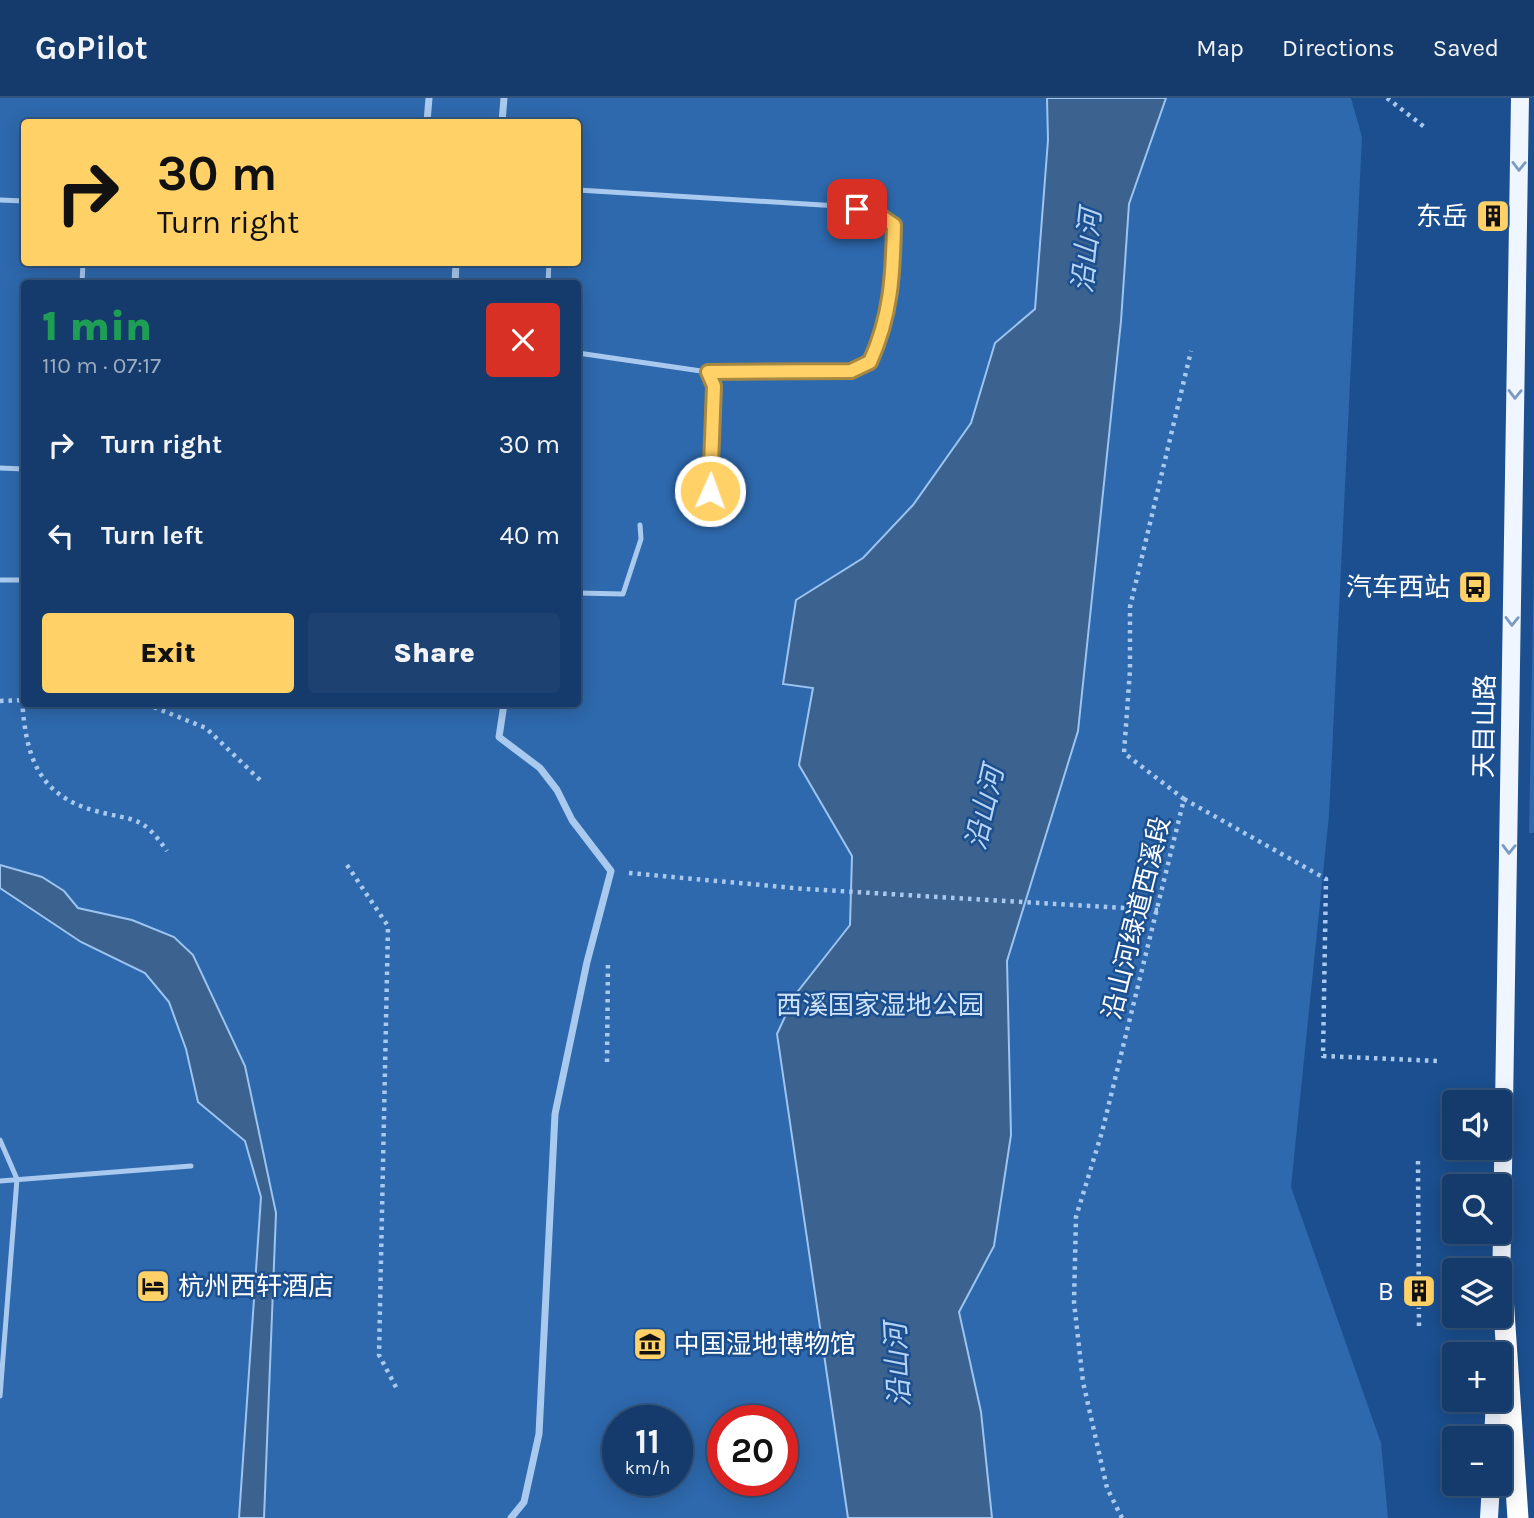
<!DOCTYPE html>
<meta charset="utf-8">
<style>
body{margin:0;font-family:Karla,"Noto Sans SC",sans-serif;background:#1d4271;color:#f1f3f6;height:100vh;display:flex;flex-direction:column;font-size:26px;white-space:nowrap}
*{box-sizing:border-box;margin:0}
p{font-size:23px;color:#9dadc1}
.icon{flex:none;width:38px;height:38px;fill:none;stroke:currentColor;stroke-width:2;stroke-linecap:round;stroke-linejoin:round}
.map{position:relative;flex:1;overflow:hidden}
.sheet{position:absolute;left:21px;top:182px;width:560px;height:427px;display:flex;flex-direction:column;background:#143b6b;border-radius:7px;box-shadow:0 4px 18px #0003,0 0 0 2px #33557e}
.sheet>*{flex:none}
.banner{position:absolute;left:21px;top:21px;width:560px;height:147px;border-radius:7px;box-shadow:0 4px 18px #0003,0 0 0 2px #33557e;background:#ffd166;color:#111;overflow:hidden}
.tools{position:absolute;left:1442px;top:992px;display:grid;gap:14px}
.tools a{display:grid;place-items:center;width:70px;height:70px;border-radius:7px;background:#143b6b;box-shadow:0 4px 18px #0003,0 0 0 2px #33557e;font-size:35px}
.speed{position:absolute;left:602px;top:1307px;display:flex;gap:14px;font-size:35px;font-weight:700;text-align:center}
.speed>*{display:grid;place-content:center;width:91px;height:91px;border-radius:50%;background:#143b6b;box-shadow:0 4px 18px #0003,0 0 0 2px #33557e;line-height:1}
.speed small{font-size:18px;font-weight:400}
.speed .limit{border:10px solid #d22;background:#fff;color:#111}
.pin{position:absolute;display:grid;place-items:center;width:60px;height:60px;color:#fff;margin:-30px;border-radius:14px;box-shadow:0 4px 10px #0006}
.me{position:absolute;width:77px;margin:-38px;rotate:2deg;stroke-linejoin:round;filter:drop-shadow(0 0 5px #0008)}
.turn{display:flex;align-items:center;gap:24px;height:147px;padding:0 21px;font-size:32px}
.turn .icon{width:91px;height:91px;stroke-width:2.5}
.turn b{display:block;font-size:49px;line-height:60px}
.round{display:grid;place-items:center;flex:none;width:74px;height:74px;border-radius:7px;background:#1d4271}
.headline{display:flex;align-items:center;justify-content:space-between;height:119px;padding:0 21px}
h1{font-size:42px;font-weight:800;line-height:52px;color:#1e9e55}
.button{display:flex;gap:14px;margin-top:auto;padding:14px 21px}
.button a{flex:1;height:80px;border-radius:7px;background:#ffd166;color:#111;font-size:28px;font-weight:800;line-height:80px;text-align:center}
.button a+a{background:#1d4271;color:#f1f3f6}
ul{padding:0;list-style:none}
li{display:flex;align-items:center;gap:21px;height:91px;padding:0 21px}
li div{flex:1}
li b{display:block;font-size:26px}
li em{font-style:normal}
header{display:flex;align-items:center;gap:42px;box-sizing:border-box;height:98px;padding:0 35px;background:#143b6b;border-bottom:2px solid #33557e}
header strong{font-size:33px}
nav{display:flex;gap:38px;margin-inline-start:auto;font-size:24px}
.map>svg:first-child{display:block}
.green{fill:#2e69ad;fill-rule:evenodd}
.water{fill:#3c6290;stroke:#9cc4f0;stroke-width:2}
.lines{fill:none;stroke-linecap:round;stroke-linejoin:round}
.path{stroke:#a9c9ee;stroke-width:4.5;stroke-dasharray:3.5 5;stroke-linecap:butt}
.lane{stroke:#a9c9ee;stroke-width:5}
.street{stroke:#a9c9ee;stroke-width:7}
.primary{stroke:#f0f6ff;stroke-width:18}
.highway{stroke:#fff;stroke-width:21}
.oneway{stroke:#7b9ac1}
.route-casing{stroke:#a68842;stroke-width:18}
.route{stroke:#ffd166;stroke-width:12}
.labels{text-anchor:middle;stroke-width:5;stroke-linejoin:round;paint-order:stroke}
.poi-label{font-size:26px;fill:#fff;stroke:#1b4f8f;text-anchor:end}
.street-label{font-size:26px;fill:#fff;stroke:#1b4f8f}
.park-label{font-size:26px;fill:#cfe3fa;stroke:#1b4f8f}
.water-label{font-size:28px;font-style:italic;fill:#b5d3f5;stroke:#1b4f8f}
</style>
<header>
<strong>GoPilot</strong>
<nav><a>Map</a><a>Directions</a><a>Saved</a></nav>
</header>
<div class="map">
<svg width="1534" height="1420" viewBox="0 0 1534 1420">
<rect width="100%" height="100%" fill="#1b4f8f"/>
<g class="green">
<path d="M0,0H1351L1362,39L1329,717L1291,1089L1381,1345L1388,1420H0ZM24,24H578V164H24ZM24,186H578V606H24ZM618,1323H677V1382H618ZM723,1323H782V1382H723Z"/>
<path d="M1534,464V735H1529Z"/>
</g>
<g class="water">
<path d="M1047,0H1166L1129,106L1121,223L1078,633L1007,863L1011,1037L994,1148L959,1214L981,1314L992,1420H848L777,936L795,897L850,827L852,758L799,667L813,590L783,586L796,502L863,460L913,407L971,325L995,245L1035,211L1048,42Z"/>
<path d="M0,767L42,779L64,793L78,810L132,822L174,839L193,857L245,968L276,1115L264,1420H239L261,1099L245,1043L198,1004L186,951L169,904L145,875L81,844L0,790Z"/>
</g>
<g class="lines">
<g class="path">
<path d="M1387,0L1427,31"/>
<path d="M22,602C26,656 36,697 96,713C136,724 141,716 167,753"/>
<path d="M0,603L24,602"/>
<path d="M146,606L206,630L260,682"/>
<path d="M1184,701L1326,781L1323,958L1438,963"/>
<path d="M347,767L388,828L379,1257L398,1293"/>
<path d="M629,775L805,791L1158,812"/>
<path d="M607,964L608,862"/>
<path d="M1418,1063L1419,1231"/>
<path d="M1122,1420L1107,1390L1083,1284L1074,1204L1076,1119L1102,1034L1184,701L1124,655L1130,572V509L1191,253"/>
</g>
<g class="lane">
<path d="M578,92L838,108L876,115L894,127C893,178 892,216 870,264L851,273L708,274"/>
<path d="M0,102L24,103"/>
<path d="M82,186L83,164"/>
<path d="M548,186L549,164"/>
<path d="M578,255L708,274L714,288L710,393"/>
<path d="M0,370L24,371"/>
<path d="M0,482H24"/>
<path d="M578,495L623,496L641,441L640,427"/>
<path d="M0,1042L17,1081L0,1298"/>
<path d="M0,1083L191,1068"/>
</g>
<g class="street">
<path d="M427,24L429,0"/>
<path d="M502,24L504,0"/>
<path d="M455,186L456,164"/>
<path d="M504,606L499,639L540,670L557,692L572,722L611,773L587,864L555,1016L539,1336L524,1404L511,1420"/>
</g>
<g class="primary">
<path d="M1501,1197L1520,0"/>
<path d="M1493,1340L1495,1302"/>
<path d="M1489,1420L1491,1386"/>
</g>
<path class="highway" d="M1502,1184L1518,1420"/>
</g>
<defs><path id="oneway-chevron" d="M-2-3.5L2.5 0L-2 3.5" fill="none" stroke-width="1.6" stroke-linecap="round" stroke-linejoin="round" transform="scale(1.75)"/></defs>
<g class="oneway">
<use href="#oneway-chevron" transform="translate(1519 68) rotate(91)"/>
<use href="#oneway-chevron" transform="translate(1515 296) rotate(91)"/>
<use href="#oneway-chevron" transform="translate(1512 523) rotate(91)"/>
<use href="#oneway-chevron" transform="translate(1509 751) rotate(91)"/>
</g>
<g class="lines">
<g class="route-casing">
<path id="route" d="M710,393L714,288L708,274L851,273L870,264C891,218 893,177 894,127L876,115L857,111"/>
</g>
<use href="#route" class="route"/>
</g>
<defs>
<g id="building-square" transform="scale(1.75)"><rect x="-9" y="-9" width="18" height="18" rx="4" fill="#ffd166" stroke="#1b4f8f"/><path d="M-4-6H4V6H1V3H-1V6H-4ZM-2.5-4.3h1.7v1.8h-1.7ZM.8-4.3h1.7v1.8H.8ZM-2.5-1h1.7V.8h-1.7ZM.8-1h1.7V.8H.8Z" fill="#111"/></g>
<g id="bus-square" transform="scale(1.75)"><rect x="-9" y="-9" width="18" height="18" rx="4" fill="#ffd166" stroke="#1b4f8f"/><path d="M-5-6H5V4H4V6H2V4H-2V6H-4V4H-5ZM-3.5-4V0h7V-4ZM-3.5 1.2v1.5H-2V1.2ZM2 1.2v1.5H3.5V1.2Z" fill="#111"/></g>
<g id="hotel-square" transform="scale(1.75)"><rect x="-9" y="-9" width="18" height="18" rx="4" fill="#ffd166" stroke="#1b4f8f"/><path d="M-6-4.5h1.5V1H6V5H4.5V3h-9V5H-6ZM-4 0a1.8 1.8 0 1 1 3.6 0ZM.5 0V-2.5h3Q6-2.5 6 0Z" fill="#111"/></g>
<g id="museum-square" transform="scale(1.75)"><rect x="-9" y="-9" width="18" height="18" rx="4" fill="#ffd166" stroke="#1b4f8f"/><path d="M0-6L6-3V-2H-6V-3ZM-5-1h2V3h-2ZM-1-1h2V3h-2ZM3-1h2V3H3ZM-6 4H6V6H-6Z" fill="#111"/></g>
</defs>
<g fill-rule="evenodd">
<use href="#building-square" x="1493" y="118"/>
<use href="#bus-square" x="1475" y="489"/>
<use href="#hotel-square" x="153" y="1188"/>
<use href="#building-square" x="1419" y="1193"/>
<use href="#museum-square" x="650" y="1246"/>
</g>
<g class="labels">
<g class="poi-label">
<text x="1468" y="127">东岳</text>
<text x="1450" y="498">汽车西站</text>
<text x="178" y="1197" text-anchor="start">杭州西轩酒店</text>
<text x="1394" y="1202">B</text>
<text x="674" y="1255" text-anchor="start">中国湿地博物馆</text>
</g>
<g class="street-label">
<text transform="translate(1484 628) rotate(-89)" y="9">天目山路</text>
<text transform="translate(1136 820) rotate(-76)" y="9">沿山河绿道西溪段</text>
</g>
<g class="park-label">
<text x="880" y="916">西溪国家湿地公园</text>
</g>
<g class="water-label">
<text transform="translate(1086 153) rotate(-84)" y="10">沿山河</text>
<text transform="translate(984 710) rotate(-77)" y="10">沿山河</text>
<text transform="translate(897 1267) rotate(-93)" y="10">沿山河</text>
</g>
</g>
</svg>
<div class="tools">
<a><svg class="icon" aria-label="sound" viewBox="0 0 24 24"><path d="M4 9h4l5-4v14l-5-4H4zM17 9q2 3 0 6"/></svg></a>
<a><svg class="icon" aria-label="search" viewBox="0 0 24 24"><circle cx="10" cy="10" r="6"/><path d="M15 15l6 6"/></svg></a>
<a><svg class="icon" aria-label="layers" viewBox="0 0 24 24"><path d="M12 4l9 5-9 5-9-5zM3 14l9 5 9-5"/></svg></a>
<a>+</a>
<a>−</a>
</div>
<div class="speed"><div>11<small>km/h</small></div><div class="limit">20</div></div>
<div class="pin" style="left:857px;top:111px;background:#d93025"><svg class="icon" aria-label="arrive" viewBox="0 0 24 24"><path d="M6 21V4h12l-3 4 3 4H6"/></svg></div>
<svg class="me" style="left:710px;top:393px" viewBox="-20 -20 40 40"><circle r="17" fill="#ffd166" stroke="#fff" stroke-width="3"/><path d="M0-11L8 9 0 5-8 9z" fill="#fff"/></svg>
<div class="banner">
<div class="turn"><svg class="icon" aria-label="right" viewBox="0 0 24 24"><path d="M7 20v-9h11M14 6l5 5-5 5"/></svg><div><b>30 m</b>Turn right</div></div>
</div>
<section class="sheet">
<div class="headline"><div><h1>1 min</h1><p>110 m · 07:17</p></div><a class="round" style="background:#d93025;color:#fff"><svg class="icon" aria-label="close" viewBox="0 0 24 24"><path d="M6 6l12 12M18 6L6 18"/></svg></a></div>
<ul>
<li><svg class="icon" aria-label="right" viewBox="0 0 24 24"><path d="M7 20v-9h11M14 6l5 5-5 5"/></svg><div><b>Turn right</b></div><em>30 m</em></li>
<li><svg class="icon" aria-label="left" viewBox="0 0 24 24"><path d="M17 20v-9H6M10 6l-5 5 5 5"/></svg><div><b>Turn left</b></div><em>40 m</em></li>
</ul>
<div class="button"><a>Exit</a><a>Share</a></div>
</section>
</div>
